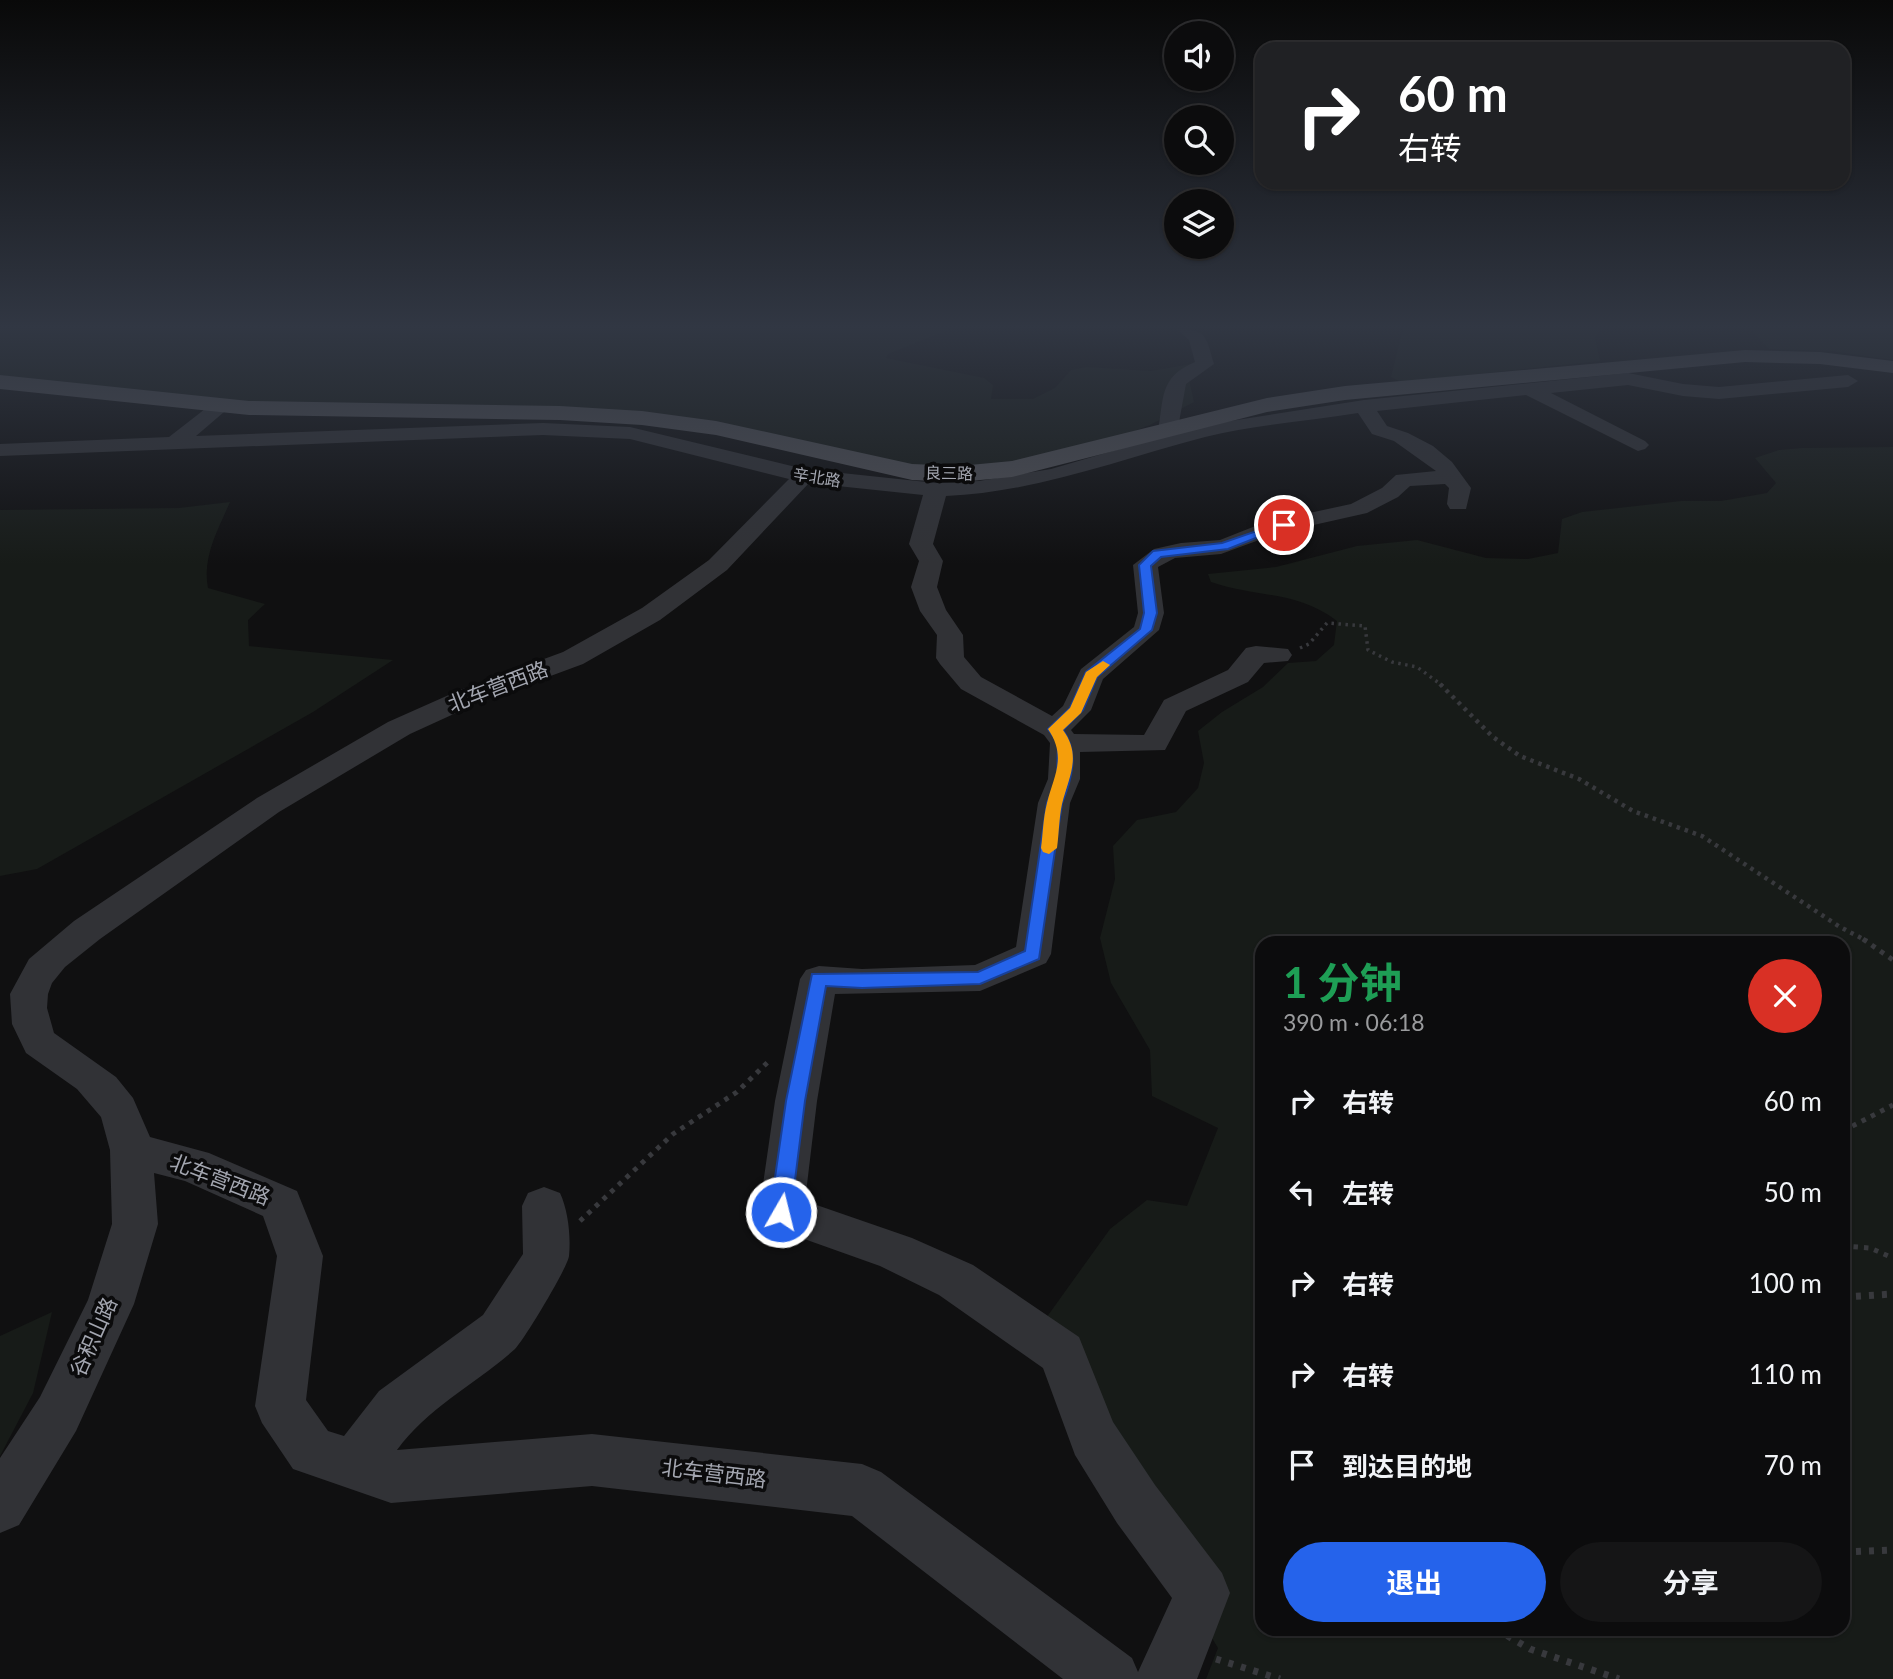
<!DOCTYPE html>
<html lang="zh">
<meta charset="utf-8">
<style>
body{margin:0;font-family:Lato,"Noto Sans SC",sans-serif;background:#151516;color:#f1f3f6;height:100vh;display:flex;flex-direction:column;font-size:26px;white-space:nowrap}
*{box-sizing:border-box;margin:0}
p{font-size:23px;color:#9a9b9d}
.icon{flex:none;width:38px;height:38px;fill:none;stroke:currentColor;stroke-width:2;stroke-linecap:round;stroke-linejoin:round}
.map{position:relative;flex:1;overflow:hidden}
.panel{position:absolute;left:1255px;top:936px;width:595px;height:700px;display:flex;flex-direction:column;background:#0c0c0d;border-radius:21px;box-shadow:0 2px 5px #0004,0 0 0 2px #2c2c2e}
.panel>*{flex:none}
.hud{position:absolute;left:1255px;top:42px;width:595px;height:147px;border-radius:21px;box-shadow:0 2px 5px #0004,0 0 0 2px #2c2c2e;background:#202124;color:#fff;overflow:hidden}
.controls{position:absolute;left:1164px;top:21px;display:grid;gap:14px}
.controls a{display:grid;place-items:center;width:70px;height:70px;border-radius:50%;background:#0c0c0d;box-shadow:0 2px 5px #0004,0 0 0 2px #2c2c2e;font-size:35px}
.pin{position:absolute;display:grid;place-items:center;width:60px;height:60px;color:#fff;margin:-30px;border:4px solid #fff;border-radius:50%;box-shadow:0 2px 7px #0007}
.me{position:absolute;width:77px;margin:-38px;rotate:8deg;stroke-linejoin:round;filter:drop-shadow(0 0 5px #0008)}
.turn{display:flex;align-items:center;gap:24px;height:147px;padding:0 28px;font-size:32px}
.turn .icon{width:91px;height:91px;stroke-width:2.5}
.turn b{display:block;font-size:49px;line-height:60px}
.round{display:grid;place-items:center;flex:none;width:74px;height:74px;border-radius:37px;background:#151516}
.head{display:flex;align-items:center;justify-content:space-between;height:119px;padding:0 28px}
h1{font-size:42px;font-weight:700;line-height:52px;color:#1e9e55}
.action{display:flex;gap:14px;margin-top:auto;padding:14px 28px}
.action a{flex:1;height:80px;border-radius:42px;background:#2563eb;color:#fff;font-size:28px;font-weight:700;line-height:80px;text-align:center}
.action a+a{background:#151516;color:#f1f3f6}
ul{padding:0;list-style:none}
li{display:flex;align-items:center;gap:21px;height:91px;padding:0 28px}
li div{flex:1}
li b{display:block;font-size:26px}
li em{font-style:normal}
.map>svg:first-child{display:block}
.green{fill:#171b18;fill-rule:evenodd}
.lines{fill:none;stroke-linecap:round;stroke-linejoin:round}
.path-far3{stroke:#38393d;stroke-width:3.5;stroke-dasharray:2.5 4.5;stroke-linecap:butt}
.path-far2{stroke:#38393d;stroke-width:4.5;stroke-dasharray:3.5 5;stroke-linecap:butt}
.path-far1{stroke:#38393d;stroke-width:5;stroke-dasharray:4.5 6;stroke-linecap:butt}
.path{stroke:#38393d;stroke-width:7;stroke-dasharray:5 8;stroke-linecap:butt}
.minor{fill:#313236;fill-rule:evenodd}
.major{fill:#4e4f54;fill-rule:evenodd}
.route{fill:#2563eb;stroke:#184099;stroke-width:2}
.slow{fill:#f59e0b}
.labels{text-anchor:middle;stroke-width:7;stroke-linejoin:round;paint-order:stroke}
.far-street-label{font-size:16px;fill:#a3a6b0;stroke:#0b0b0c}
.near-street-label{font-size:21px;fill:#a3a6b0;stroke:#0b0b0c}
</style>
<div class="map">
<svg width="1893" height="1679" viewBox="0 0 1893 1679">
<rect width="100%" height="100%" fill="#101011"/>
<g class="green">
<path d="M0,329H950L888,354L886,358L984,378L993,385L991,399H1033L1055,388L1071,370L1087,367L1151,371L1191,364L1201,370L1198,376L1189,379L1194,402L1150,425L1113,439L1012,462L962,468L912,465L725,425L274,406L120,392L0,375Z"/>
<path d="M1403,329H1600L1595,338L1600,361L1401,382L1391,377Z"/>
<path d="M1750,329H1893V360L1831,351L1769,349Z"/>
<path d="M1893,447V1679H1206L1218,1648L1031,1339L1110,1229L1147,1200L1187,1206L1218,1128L1152,1096L1150,1050L1111,983L1100,938L1115,879L1113,846L1137,820L1176,812L1198,788L1204,763L1198,731L1222,712L1263,687L1288,663L1316,661L1334,645L1337,621C1296,590 1257,598 1211,582L1208,574L1276,567L1357,546L1417,540L1486,558L1528,559L1558,553L1562,519L1582,512L1681,501H1721L1767,493L1776,483L1755,458L1779,450L1802,448ZM1262,943H1843V1629H1262Z"/>
<path d="M230,502C218,530 202,557 208,588L265,604L248,620L249,646L393,660L313,712L37,869L0,876V510L179,508Z"/>
<path d="M52,1312L33,1393L0,1456V1336Z"/>
</g>
<g class="lines">
<path class="path-far3" d="M1300,648L1309,644L1327,623L1365,626L1368,650L1392,662L1417,667L1443,686"/>
<path class="path-far2" d="M1440,684L1493,737L1520,756L1579,779L1633,811L1702,836L1840,927L1867,941"/>
<g class="path-far1">
<path d="M1863,939L1893,960"/>
<path d="M1843,1131L1893,1105"/>
<path d="M580,1221L673,1134L737,1092L770,1060"/>
<path d="M1843,1246L1870,1248L1893,1258"/>
</g>
<g class="path">
<path d="M1843,1297L1893,1294"/>
<path d="M1843,1552L1893,1550"/>
<path d="M1496,1629L1530,1649L1619,1679"/>
<path d="M1216,1659L1280,1679"/>
</g>
<path class="minor" d="M1177,329C1208,329 1206,338 1214,364L1186,384L1177,433L1205,425L1364,400L1628,373L1683,384L1719,387L1848,375L1858,381L1848,387L1719,399L1683,396L1628,385L1551,393L1645,441L1649,445L1645,449L1638,451L1526,395L1377,411L1387,426L1408,433L1433,446L1452,462L1471,488L1466,509H1450L1447,504L1449,488L1445,484L1410,486L1398,497L1367,513L1278,533L1221,554L1175,558L1158,567L1164,613L1159,630L1103,679L1091,710L1071,730L1074,734L1144,735L1164,700L1228,670L1246,648L1256,646L1288,649L1292,655L1288,661L1264,663L1248,682L1186,711L1165,750L1080,752V779L1070,803L1051,954L1046,963L980,991L835,994L817,1101L805,1201L912,1238L973,1265L1079,1337L1113,1422L1155,1485L1222,1573L1230,1593L1197,1679H1063L852,1516L592,1486L391,1503L293,1469L262,1423L255,1406L277,1256L263,1216L185,1181L154,1173L158,1224L134,1304L76,1431L19,1525L0,1533V1458L40,1397L88,1300L112,1224L110,1150L101,1117L77,1089L26,1053L12,1024L10,994L29,959L74,921L257,798L388,722L460,690L563,652L642,608L709,560L789,479L630,439L543,435L0,456V444L169,437L214,402L221,400L231,406L196,436L543,423L630,427L804,469L936,483L979,481L1051,469L1164,436L1158,431C1164,398 1159,377 1195,362L1189,340ZM1358,413L1372,434L1394,441L1436,471L1396,475L1382,488L1351,504L1263,523L1220,540L1181,543L1154,549L1133,565L1138,613L1134,627L1081,669L1063,706L1052,716L981,677L964,657L963,635L946,610L937,587L943,561L933,544L946,496C1036,492 1118,460 1205,437C1255,425 1308,421 1358,413ZM809,483L923,495L909,544L919,561L911,587L920,611L937,635L936,658L940,664L961,689L1044,735L1050,743L1048,779L1038,803L1016,947L975,965L862,969L819,966L806,970L800,979L775,1101L759,1212L765,1225L880,1266L939,1295L1043,1368L1075,1455L1117,1523L1172,1598L1138,1672L1132,1658L881,1472L862,1464L592,1434L397,1450C428,1407 476,1384 515,1349C524,1340 568,1267 569,1256C571,1236 568,1210 560,1193L544,1187L528,1193L522,1206L523,1254L483,1315L379,1391L344,1436L328,1431L306,1400L323,1256L297,1191L209,1153L150,1137L133,1098L116,1077L54,1033L47,1008L48,994L52,983L65,967L100,939L279,812L410,734L480,702L583,664L660,620L727,570Z"/>
<path class="major" d="M1745,350L1820,352L1893,361V373L1820,364L1745,362L1345,400L1267,412L1012,477L959,482L912,480L716,435L642,425L560,420L249,415L0,389V375L249,401L560,406L642,411L716,421L912,464L959,466L1012,461L1267,398L1345,386Z"/>
</g>
<linearGradient id="sky" x2="0" y2="1"><stop stop-color="#090909"/><stop offset="0.58" stop-color="#313743"/><stop offset="1" stop-color="#313743" stop-opacity="0"/></linearGradient>
<rect width="1893" height="564" fill="url(#sky)"/>
<path class="route" d="M1280,523L1289,525L1228,549L1161,557L1151,566L1157,613L1152,630L1097,677L1083,710L1063,730C1079,752 1072,779 1062,803L1039,959L980,984L862,988L826,986L805,1101L791,1212L788,1218L781,1221L773,1218L770,1212L786,1101L812,974L978,972L1025,951L1047,803L1057,779L1058,743L1048,729L1070,708L1086,672L1140,629L1144,613L1139,565L1153,551L1222,543Z"/>
<path class="slow" d="M1103,661L1110,665L1097,677L1081,713L1063,730C1082,756 1069,776 1062,804C1059,818 1059,834 1057,848L1049,854L1043,852L1041,848C1043,834 1043,818 1047,803C1054,775 1067,757 1048,729L1070,708L1086,672Z"/>
<g class="labels">
<g class="far-street-label">
<text transform="translate(949 473) rotate(1)" y="6">良三路</text>
<text transform="translate(817 477) rotate(9)" y="6">辛北路</text>
</g>
<g class="near-street-label">
<text transform="translate(498 687) rotate(-21)" y="7">北车营西路</text>
<text transform="translate(220 1180) rotate(21)" y="7">北车营西路</text>
<text transform="translate(94 1337) rotate(-66)" y="7">谷积山路</text>
<text transform="translate(714 1474) rotate(7)" y="7">北车营西路</text>
</g>
</g>
</svg>
<div class="controls">
<a><svg class="icon" aria-label="sound" viewBox="0 0 24 24"><path d="M4 9h4l5-4v14l-5-4H4zM17 9q2 3 0 6"/></svg></a>
<a><svg class="icon" aria-label="search" viewBox="0 0 24 24"><circle cx="10" cy="10" r="6"/><path d="M15 15l6 6"/></svg></a>
<a><svg class="icon" aria-label="layers" viewBox="0 0 24 24"><path d="M12 4l9 5-9 5-9-5zM3 14l9 5 9-5"/></svg></a>
</div>
<div class="pin" style="left:1284px;top:525px;background:#d93025"><svg class="icon" aria-label="arrive" viewBox="0 0 24 24"><path d="M6 21V4h12l-3 4 3 4H6"/></svg></div>
<svg class="me" style="left:781px;top:1212px" viewBox="-20 -20 40 40"><circle r="17" fill="#2563eb" stroke="#fff" stroke-width="3"/><path d="M0-11L8 9 0 5-8 9z" fill="#fff"/></svg>
<div class="hud">
<div class="turn"><svg class="icon" aria-label="right" viewBox="0 0 24 24"><path d="M7 20v-9h11M14 6l5 5-5 5"/></svg><div><b>60 m</b>右转</div></div>
</div>
<section class="panel">
<div class="head"><div><h1>1 分钟</h1><p>390 m · 06:18</p></div><a class="round" style="background:#d93025;color:#fff"><svg class="icon" aria-label="close" viewBox="0 0 24 24"><path d="M6 6l12 12M18 6L6 18"/></svg></a></div>
<ul>
<li><svg class="icon" aria-label="right" viewBox="0 0 24 24"><path d="M7 20v-9h11M14 6l5 5-5 5"/></svg><div><b>右转</b></div><em>60 m</em></li>
<li><svg class="icon" aria-label="left" viewBox="0 0 24 24"><path d="M17 20v-9H6M10 6l-5 5 5 5"/></svg><div><b>左转</b></div><em>50 m</em></li>
<li><svg class="icon" aria-label="right" viewBox="0 0 24 24"><path d="M7 20v-9h11M14 6l5 5-5 5"/></svg><div><b>右转</b></div><em>100 m</em></li>
<li><svg class="icon" aria-label="right" viewBox="0 0 24 24"><path d="M7 20v-9h11M14 6l5 5-5 5"/></svg><div><b>右转</b></div><em>110 m</em></li>
<li><svg class="icon" aria-label="arrive" viewBox="0 0 24 24"><path d="M6 21V4h12l-3 4 3 4H6"/></svg><div><b>到达目的地</b></div><em>70 m</em></li>
</ul>
<div class="action"><a>退出</a><a>分享</a></div>
</section>
</div>
